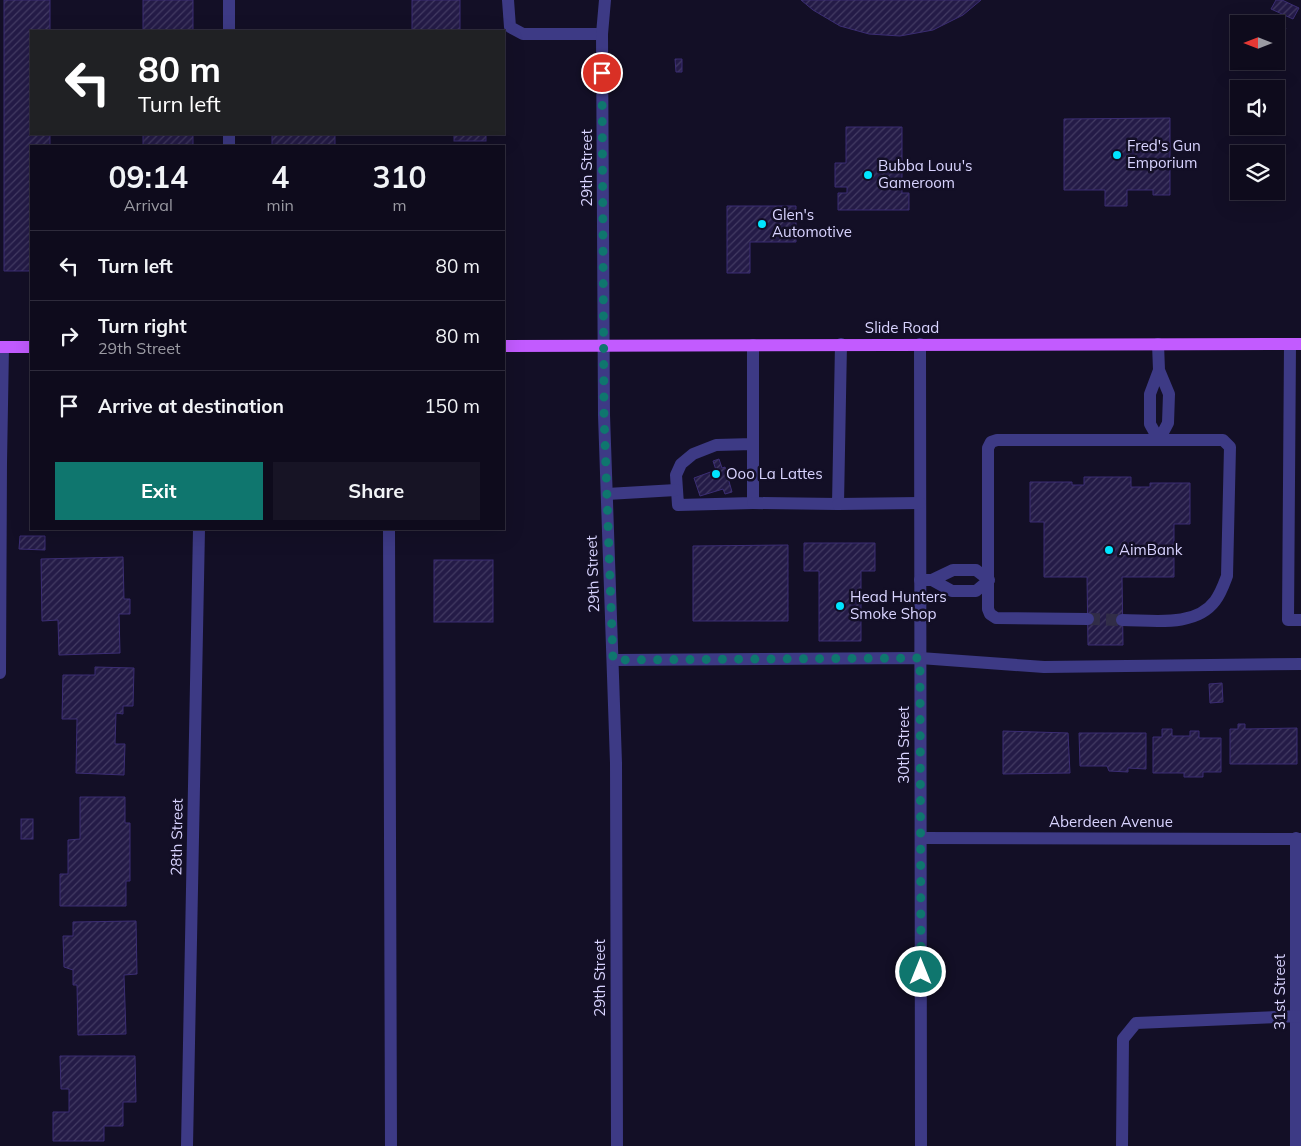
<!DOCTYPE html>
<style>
body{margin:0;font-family:Mulish,sans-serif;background:#171425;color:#f1f3f6;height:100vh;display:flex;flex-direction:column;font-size:19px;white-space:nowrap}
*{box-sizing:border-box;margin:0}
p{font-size:16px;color:#9b9ba3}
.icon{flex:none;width:28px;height:28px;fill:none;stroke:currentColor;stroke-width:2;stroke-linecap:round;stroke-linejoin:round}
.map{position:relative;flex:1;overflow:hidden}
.panel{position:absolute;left:30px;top:145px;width:475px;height:385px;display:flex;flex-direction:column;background:#0e0b1c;border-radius:0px;box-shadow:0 5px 20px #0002,0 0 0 1px #2e2b3b}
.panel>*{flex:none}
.banner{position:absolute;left:30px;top:30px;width:475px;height:105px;border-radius:0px;box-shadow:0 5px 20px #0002,0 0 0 1px #2e2b3b;background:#202124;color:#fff;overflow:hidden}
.needle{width:32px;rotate:270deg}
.fabs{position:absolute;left:1230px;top:15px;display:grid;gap:10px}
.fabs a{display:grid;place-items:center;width:55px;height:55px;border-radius:0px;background:#0e0b1c;box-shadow:0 5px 20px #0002,0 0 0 1px #2e2b3b;font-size:25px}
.pin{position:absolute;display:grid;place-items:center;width:42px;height:42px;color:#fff;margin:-21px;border:2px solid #fff;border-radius:50%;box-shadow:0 1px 5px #0007}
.me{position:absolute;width:55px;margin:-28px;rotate:0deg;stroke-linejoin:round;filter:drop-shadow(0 0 4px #0008)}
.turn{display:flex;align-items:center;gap:18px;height:105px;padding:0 25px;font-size:22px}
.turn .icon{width:65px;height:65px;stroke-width:2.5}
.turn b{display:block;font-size:35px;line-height:42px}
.eta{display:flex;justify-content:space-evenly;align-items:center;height:85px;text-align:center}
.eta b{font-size:30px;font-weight:700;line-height:35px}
.button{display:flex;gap:10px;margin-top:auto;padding:10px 25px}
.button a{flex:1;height:58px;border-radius:0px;background:#0f766e;color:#fff;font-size:20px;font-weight:700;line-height:58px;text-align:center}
.button a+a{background:#171425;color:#f1f3f6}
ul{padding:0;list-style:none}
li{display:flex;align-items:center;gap:15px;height:70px;padding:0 25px;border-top:1px solid #2e2b3b}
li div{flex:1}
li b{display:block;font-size:19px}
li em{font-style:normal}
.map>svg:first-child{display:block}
.building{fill:url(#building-hatch);stroke:#3b2d73}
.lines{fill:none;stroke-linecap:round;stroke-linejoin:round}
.minor-tunnel{stroke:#312d47;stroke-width:12;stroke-dasharray:12 6;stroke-linecap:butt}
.minor{stroke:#3d3a85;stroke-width:12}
.major{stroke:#c25bff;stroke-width:12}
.route{stroke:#0f766e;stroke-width:9;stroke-dasharray:0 16.2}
.poi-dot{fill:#00e5ff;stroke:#130f26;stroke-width:2}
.labels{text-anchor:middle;stroke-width:5;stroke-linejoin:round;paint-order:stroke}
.poi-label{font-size:15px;fill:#d9d4ff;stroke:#130f26;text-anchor:start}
.street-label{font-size:15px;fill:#d9d4ff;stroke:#130f26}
</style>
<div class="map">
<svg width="1301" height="1146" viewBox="0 0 1301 1146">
<defs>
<pattern id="building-hatch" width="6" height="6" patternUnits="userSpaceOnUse" patternTransform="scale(1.25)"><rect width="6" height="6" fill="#241b47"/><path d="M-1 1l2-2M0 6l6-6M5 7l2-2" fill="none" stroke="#433b63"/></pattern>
</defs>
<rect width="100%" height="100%" fill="#130f26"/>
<g class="building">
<path d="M4,0H50V31H31V134H50V146H31V271H4Z"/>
<rect x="143" y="0" width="50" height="31"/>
<rect x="412" y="0" width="48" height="31"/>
<path d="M801,0H981L963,15L933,30L900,36L869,34L840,26L813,10Z"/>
<path d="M1276,0H1282L1299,8L1293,19L1271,9Z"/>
<path d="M1273,21L1286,28L1276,46V24H1271Z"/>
<path d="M675,59H682V72H676Z"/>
<path d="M1170,118V195H1153V190H1127V206H1105V190H1064V119Z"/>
<path d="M846,127H902V193H909V210H838V193H847V187H835V163H846Z"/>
<rect x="143" y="134" width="50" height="12"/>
<rect x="272" y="134" width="63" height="12"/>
<rect x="454" y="134" width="32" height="7"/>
<path d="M727,206H796V242H750V273H727Z"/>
<path d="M719,459L722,468L725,467L732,492L725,494L723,489L700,496L694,478L716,470L713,461Z"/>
<path d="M1084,477H1131V487H1150V483H1190V524H1174V577H1122L1123,645H1088L1087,577H1044V522H1030V482H1072V485H1084Z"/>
<path d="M20,536H45V550L19,549Z"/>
<path d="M804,543H875V571H861V641H819V571H804Z"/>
<path d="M788,545V621H693V546Z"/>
<path d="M123,557L124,599H130V614H119L120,653L59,655L58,620L42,621L41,559Z"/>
<rect x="434" y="560" width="59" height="62"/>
<path d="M95,667L134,668L133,706H123V714L116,713L115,744H125L124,775L76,773L77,719H62L63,675H95Z"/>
<path d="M1222,683L1223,702L1210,703L1209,684Z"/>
<path d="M1238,724H1245V729L1297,728V764H1230V729H1238Z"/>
<path d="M1162,729H1172V736H1190V731H1199V738H1221V772H1203V777H1184V773H1153V737H1162Z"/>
<path d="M1003,731L1068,733L1070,773L1003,774Z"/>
<path d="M1079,733H1146V769L1128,768V772L1109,771L1107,766H1080Z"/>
<path d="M80,797H125V823H130V881H126V906H60V874H68V840L80,839Z"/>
<rect x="21" y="819" width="12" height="20"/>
<path d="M136,921L137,974L124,975L126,1034L78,1035L77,985H73V970L64,967L63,936H73V922Z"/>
<path d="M60,1056H135L136,1102H123V1126H104V1141H53V1112H69V1089H61Z"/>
</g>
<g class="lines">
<path class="minor-tunnel" d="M1088,619L1122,620"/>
<g class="minor">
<path d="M229,0V31"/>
<path d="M508,0L510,27L523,34H602"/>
<path d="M605,0L602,34L604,415L616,763L617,1146"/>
<path d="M229,134V146"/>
<path d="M920,344L921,1146"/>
<path d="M1158,344L1159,370L1150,394V424L1159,440L1168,423L1169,394L1159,370"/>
<path d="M1290,344L1288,620H1301"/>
<path d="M753,345V503L678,505L676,475L681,464L693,454L716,445L753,444"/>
<path d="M607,494L676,490"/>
<path d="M753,503L838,504L841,344"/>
<path d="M838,504L920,503"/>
<path d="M389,529L391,1146"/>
<path d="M920,580H932L953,570H976L989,580L976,591H952L932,580"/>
<path d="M1088,619L996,618L990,614L988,609V448L991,442L997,440H1223L1230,447L1227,576C1224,584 1221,593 1215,601C1195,628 1152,620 1122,620"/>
<path d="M613,660L920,658L1044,667L1301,664"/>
<path d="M0,673L1,463L3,347"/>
<path d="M921,838L1301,839"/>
<path d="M1296,838V1146"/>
<path d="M187,1146L199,529"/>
<path d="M1122,1146L1123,1039L1136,1023L1301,1016"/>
</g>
<g class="major">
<path d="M504,346L1301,344"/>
<path d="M0,347H31"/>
</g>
</g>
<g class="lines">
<path class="route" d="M602,73L604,415L613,660L920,658L921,972"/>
</g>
<g class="poi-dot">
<circle cx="1117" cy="155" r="5"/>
<circle cx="868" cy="175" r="5"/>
<circle cx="762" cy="224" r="5"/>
<circle cx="716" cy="474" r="5"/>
<circle cx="1109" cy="550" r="5"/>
<circle cx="840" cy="606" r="5"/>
</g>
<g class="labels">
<g class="poi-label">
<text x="1127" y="151">Fred's Gun<tspan x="1127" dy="17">Emporium</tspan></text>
<text x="878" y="171">Bubba Louu's<tspan x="878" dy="17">Gameroom</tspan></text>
<text x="772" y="220">Glen's<tspan x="772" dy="17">Automotive</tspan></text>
<text x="726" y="479">Ooo La Lattes</text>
<text x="1119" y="555">AimBank</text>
<text x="850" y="602">Head Hunters<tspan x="850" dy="17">Smoke Shop</tspan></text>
</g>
<g class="street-label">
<text transform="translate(587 168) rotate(-90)" y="5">29th Street</text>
<text x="902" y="333">Slide Road</text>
<text transform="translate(593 574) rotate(-92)" y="5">29th Street</text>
<text transform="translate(904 745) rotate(-90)" y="5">30th Street</text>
<text x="1111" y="827">Aberdeen Avenue</text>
<text transform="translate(177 837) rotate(-89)" y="5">28th Street</text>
<text transform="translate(600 978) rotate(-90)" y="5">29th Street</text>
<text transform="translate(1280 992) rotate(-90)" y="5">31st Street</text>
</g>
</g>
</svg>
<div class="fabs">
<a><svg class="needle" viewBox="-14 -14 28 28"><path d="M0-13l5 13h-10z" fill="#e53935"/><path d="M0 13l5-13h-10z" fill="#9b9ba3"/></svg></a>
<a><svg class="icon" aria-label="sound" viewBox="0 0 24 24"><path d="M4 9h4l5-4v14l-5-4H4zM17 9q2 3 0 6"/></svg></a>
<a><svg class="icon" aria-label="layers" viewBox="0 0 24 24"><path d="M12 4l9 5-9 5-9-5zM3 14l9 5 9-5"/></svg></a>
</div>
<div class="pin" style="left:602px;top:73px;background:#d93025"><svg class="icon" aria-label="arrive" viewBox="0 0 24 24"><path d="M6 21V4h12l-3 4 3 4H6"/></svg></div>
<svg class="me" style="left:921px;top:972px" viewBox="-20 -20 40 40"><circle r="17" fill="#0f766e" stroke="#fff" stroke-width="3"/><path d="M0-11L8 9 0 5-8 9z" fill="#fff"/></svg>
<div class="banner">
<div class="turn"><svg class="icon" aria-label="left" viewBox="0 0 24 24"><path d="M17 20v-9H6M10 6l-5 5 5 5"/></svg><div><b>80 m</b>Turn left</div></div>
</div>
<section class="panel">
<div class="eta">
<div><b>09:14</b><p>Arrival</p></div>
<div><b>4</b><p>min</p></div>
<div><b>310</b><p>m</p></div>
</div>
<ul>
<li><svg class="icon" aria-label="left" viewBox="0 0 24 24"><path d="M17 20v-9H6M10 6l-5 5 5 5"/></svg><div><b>Turn left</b></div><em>80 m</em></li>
<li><svg class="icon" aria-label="right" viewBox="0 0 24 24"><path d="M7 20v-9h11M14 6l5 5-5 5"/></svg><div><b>Turn right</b><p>29th Street</p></div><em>80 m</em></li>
<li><svg class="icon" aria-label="arrive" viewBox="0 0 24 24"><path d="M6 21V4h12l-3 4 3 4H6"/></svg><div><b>Arrive at destination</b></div><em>150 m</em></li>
</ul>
<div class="button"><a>Exit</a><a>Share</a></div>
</section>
</div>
